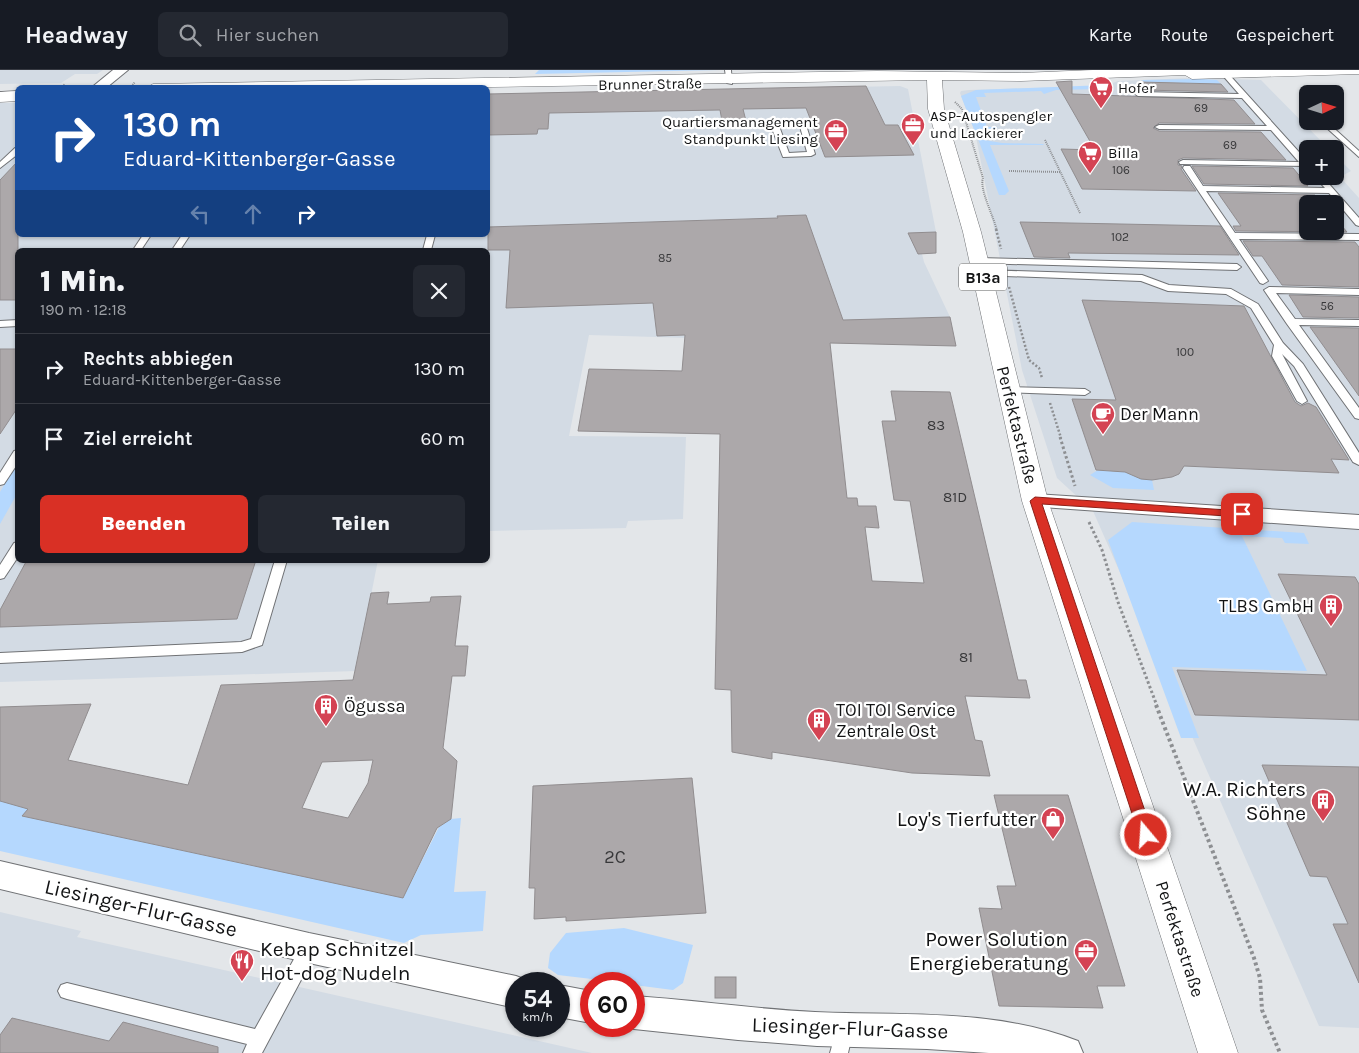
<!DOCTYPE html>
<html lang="de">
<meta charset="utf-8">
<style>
body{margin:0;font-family:Karla,sans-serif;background:#242831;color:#f1f3f6;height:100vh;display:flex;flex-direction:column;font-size:19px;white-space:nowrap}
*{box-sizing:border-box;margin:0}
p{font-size:16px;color:#9ea1a6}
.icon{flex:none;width:28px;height:28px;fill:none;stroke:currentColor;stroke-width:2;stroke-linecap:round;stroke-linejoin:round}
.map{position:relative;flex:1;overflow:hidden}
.panel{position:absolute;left:15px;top:178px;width:475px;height:315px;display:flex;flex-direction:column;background:#171b24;border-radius:8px;box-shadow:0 1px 4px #0004}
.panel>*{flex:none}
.top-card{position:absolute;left:15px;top:15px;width:475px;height:152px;border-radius:8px;box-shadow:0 1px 4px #0004;background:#1a4fa0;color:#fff;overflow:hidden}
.needle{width:32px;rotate:86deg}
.tools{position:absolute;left:1299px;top:15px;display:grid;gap:10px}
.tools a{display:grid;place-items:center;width:45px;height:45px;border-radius:8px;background:#171b24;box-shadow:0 1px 4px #0004;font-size:25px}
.speed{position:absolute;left:505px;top:902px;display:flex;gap:10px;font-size:25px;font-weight:700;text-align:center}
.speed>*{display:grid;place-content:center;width:65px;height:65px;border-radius:50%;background:#171b24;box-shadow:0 1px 4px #0004;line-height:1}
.speed small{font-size:12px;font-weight:400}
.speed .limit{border:8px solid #d22;background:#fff;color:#111}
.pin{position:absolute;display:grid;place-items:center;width:42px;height:42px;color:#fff;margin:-21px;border-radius:10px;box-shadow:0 2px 8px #0006}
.me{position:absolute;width:55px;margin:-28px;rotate:342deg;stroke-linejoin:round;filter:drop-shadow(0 0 4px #0008)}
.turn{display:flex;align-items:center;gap:18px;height:105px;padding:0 25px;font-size:22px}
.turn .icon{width:65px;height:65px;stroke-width:2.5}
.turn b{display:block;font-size:35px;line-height:42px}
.lanes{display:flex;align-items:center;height:48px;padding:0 25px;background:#0003;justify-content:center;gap:25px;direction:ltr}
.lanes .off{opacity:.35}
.round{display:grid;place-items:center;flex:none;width:52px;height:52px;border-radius:8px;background:#242831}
.summary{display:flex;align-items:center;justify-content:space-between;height:85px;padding:0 25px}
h1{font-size:30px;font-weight:800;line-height:38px}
.primary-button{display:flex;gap:10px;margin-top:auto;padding:10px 25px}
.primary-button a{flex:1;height:58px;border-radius:8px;background:#d93025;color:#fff;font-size:20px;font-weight:800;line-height:58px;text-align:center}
.primary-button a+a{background:#242831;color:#f1f3f6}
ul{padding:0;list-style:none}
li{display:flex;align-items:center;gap:15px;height:70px;padding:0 25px;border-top:1px solid #363941}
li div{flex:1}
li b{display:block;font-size:19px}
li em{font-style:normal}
header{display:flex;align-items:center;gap:30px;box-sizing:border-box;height:70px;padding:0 25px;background:#171b24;border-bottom:1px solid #363941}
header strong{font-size:24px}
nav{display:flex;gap:28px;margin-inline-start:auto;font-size:18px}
.search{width:350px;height:45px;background:#242831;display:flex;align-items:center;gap:12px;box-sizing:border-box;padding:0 18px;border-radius:8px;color:#9ea1a6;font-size:19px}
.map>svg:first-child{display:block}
.built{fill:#d3dbe4;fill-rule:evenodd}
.green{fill:#b5d8fe}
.building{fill:#aca8aa;stroke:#918d8f;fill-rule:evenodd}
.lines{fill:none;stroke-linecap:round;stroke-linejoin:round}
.lane-casing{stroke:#707275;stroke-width:2}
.street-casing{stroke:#707275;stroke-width:2}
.primary-casing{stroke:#707275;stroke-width:1}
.path-far3{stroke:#8d8f92;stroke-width:2;stroke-dasharray:1 1;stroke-linecap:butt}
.path-far2{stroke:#8d8f92;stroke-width:2.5;stroke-dasharray:2 2;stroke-linecap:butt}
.path-far1{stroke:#8d8f92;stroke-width:3;stroke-dasharray:2.5 2.5;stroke-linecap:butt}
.path{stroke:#8d8f92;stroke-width:4;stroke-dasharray:3 3;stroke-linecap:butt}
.lane{fill:#fff;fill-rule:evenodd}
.street{fill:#fff;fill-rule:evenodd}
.primary{fill:#fff;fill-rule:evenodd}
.route{fill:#d93025;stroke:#8d1f18}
.labels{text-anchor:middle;stroke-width:4.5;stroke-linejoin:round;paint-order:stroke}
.far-number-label{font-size:12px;fill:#38383a}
.far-street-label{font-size:15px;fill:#121314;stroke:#fff}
.far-poi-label{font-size:15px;fill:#121314;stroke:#fff;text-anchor:start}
.number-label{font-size:15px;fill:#38383a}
.shield{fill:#fff;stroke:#595a5a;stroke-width:1}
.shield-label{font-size:16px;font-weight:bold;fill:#121314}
.poi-label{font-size:18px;fill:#121314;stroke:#fff;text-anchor:start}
.street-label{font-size:18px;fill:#121314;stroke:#fff}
.near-number-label{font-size:18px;fill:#38383a}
.near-poi-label{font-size:21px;fill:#121314;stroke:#fff;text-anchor:end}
.near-street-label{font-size:21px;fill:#121314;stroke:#fff}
</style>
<header>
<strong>Headway</strong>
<div class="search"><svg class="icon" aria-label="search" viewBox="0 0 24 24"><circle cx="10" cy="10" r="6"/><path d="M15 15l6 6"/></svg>Hier suchen</div>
<nav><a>Karte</a><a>Route</a><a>Gespeichert</a></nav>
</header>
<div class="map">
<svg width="1359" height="983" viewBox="0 0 1359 983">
<rect width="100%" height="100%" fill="#e3e6e9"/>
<g class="built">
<path d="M0,0H103L97,4H75L61,13L0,14Z"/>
<path d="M1190,8L1261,10L1329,79H1308V106H1335V85L1351,101L1340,107L1359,128V958L1319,956L1093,441L1057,408L1022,300L975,62L960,23L961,21L969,20L1105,16L1118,11ZM1308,134H1335V161H1308Z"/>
<path d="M900,16L908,19L936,162V173L929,174L933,184H922L924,192L950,247L956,276L589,265L569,366L686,367L683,449L628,451L626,458L488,461V180H18V490H378L356,601L0,612V33H17L18,74L15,76L18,77V165H488V24Z"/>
<path d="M0,842L81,861L77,867L592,983H0Z"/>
</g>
<g class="green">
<path d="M539,0H720L535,4Z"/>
<path d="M1202,9L1217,10L1221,14L1145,12L1142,10Z"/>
<path d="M1105,15L1097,19L1056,20L1044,24L1041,21L984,23L986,27H976L987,57H998L989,62H975L961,26L976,20Z"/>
<path d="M978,69L1002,73L1043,74L1044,75H990L1009,121L1005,125H999Z"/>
<path d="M17,393V424L0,454V422Z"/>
<path d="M1098,400L1125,402L1141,409L1152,410L1154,420L1113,418L1090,405Z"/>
<path d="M1132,452L1304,463L1309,474L1285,473L1282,468L1242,466L1307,601L1172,597L1199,668H1181L1108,470Z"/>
<path d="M0,729L28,739L23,746L403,828L439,757L451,749L461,748L454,822L486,821L483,861L421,865L404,873L0,781Z"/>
<path d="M624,858L693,875L683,913L673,920L634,915V914L558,905L548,898L550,883L566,863Z"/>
</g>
<g class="building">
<path d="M1072,11V24L1234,30L1255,54L1159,53L1153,58L1159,61L1261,62L1286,90L1183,88L1178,90V95L1182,96L1181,99L1196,121L1082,119L1061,79L1095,80L1056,12Z"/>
<path d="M1138,12L1221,14L1228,22L1143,20Z"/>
<path d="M866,16L885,55H898L914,85L825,87L806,38L743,39L746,51H722L720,40L549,43L548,59H538L537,64L488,65V24Z"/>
<path d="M18,91V230H0V110Z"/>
<path d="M1192,96L1293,98L1308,116L1204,114Z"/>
<path d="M1218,123L1315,125L1323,134H1308V161H1335V148L1347,162L1236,161L1233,156H1241Z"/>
<path d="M806,145L843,250L950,247L956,276L830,273L847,428H857L858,436H876L879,458L865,457L872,511L924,513L910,431L894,430L882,351H896L891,321L950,322L1018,610H1026L1030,628L965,626L975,670L982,671L990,706L912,703L772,682V689L732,682L731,620L715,619L720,364L578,361L589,299L682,301L685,265L657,266L653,233L506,238L510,180H488V157L778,148L777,146Z"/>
<path d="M1020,152L1220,156L1239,185L1068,183L1070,188L1034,187Z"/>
<path d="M936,162V183L918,184L908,163Z"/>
<path d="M1243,171L1355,172L1359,177V217L1282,215L1262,186H1253Z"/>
<path d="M1289,225L1359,227V248L1303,247Z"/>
<path d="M1082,230L1244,236L1295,332L1301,336L1308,333L1316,337L1349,390L1331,389L1339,403L1184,396L1179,404L1172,407L1152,410L1141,409L1125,402L1096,400L1072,329L1116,330Z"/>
<path d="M1310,257L1359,258V326Z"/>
<path d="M0,279H18V337L0,364Z"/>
<path d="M27,490H256L237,549L0,557V540Z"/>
<path d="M1278,504L1355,507L1359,514V650L1195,645L1177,600L1327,605Z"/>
<path d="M389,522L387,534L430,532L431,527L461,526L455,576H468L465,606H452L443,678L457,691L451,749L437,758L403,828L22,746L28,739L0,731V637L91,634L68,690L188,715L221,615L353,610L371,523ZM373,690L368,713L348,748L302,738L322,692Z"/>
<path d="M1262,695L1359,697V913L1333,854H1348L1327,807L1310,806Z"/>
<path d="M692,708L706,843L566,851V847L534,849L535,818H529L533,716Z"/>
<path d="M994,725H1068L1125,916H1097L1103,938L999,936L979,838L1002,839L997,816H1016Z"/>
<rect x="715" y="907" width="21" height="21"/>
<path d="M12,948L109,971L123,952L218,977V983H0V965Z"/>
</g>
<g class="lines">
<g class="lane-casing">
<g id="lane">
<path d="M725,0H731L732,14L727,13Z"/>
<path d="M1218,0H1225L1308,92V96L1180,94L1179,92L1183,90L1299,92L1271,60L1159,59L1155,57L1159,55L1267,56L1242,28L1138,26L1135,24L1138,22L1239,24Z"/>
<path d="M1300,32L1308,34V40L1300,34Z"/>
<path d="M1319,51H1326L1359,81V87Z"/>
<path d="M799,53L806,55L815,84L811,86L783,87L771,56L775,54L779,56L789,83L807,82Z"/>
<path d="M15,78H18V84L0,98V92Z"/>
<path d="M1184,96H1190L1203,116L1325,118L1314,106H1322L1359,148V156L1356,155L1329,123L1206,121L1235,163L1359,164V170L1239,169L1268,211L1263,214L1260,213L1183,98Z"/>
<path d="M143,165H151L141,180H133Z"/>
<path d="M182,165H190L180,180H172Z"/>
<path d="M427,165H435L431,180H423Z"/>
<path d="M979,188L1237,194L1241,197L1237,200L976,193L975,191Z"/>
<path d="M982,200L1142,205L1169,215L1231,219L1258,234L1283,273L1303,294L1359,383V395L1353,392L1294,296L1282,284L1307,331L1302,334L1297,331L1272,286L1274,275L1251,238L1226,224L1168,221L1141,211L979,205V201Z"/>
<path d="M1269,217L1359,219V225L1276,223L1295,249L1359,250V256L1299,255L1359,338V349L1355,348L1287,254L1264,220Z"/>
<path d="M18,250V256L0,257V251Z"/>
<path d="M1008,317L1085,319L1090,322L1085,325L1004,322L1003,320Z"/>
<path d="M18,380V393L4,414L0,415V403L14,381Z"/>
<path d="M18,472V487L4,508L0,509V495L14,473Z"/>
<path d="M275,490H287L262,575L242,582L0,593V583L241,572L251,569Z"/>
<path d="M309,870L315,873L318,878L262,983H243L247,974L67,929L61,927L58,921L61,915L67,913L255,959L303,873Z"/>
<path d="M844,953L850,955L853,961L848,983H830L838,955Z"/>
</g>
</g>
<g class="street-casing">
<g id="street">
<path d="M113,0H128L106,18H91Z"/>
<path d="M1035,424L1359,445V459L1027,436L1023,431L1027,426Z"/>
<path d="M0,791L309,863L516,906L529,911L530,914H516V938L309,893L0,819Z"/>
<path d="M559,915L591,921V953L559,947Z"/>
<path d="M634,926C694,930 754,939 815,942C903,946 994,938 1078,971L1083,983H989L927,979L817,976L738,970L634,959L628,956H634Z"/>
</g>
</g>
<g class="primary-casing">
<g id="primary">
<path d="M1093,0H1359V4H1357L1192,9L1185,5L1021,11L942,10L944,39L981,162L1048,431L1238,983H1198L1022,431L963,162L928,39L927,10L428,18H146L153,14L877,1L1021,3Z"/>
<path d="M18,21V31L0,32V22Z"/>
</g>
</g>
<g class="path-far3">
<path d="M61,18L65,14"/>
<path d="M130,18L135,12"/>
<path d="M955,32L962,39L983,108C979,119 994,147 997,161"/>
<path d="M1045,70L1080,143"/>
<path d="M1009,101L1060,102"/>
</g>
<g class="path-far2">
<path d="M996,159L1001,179"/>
<path d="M1009,217L1029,290L1039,298L1042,308"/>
<path d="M1050,333L1061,368"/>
</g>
<g class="path-far1">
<path d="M1060,367L1075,416"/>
<path d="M1089,452L1102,480L1118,532L1157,636"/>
</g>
<path class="path" d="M1156,635L1254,888L1260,908L1262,940L1280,983"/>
<use href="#lane" class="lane"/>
<use href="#street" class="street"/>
<use href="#primary" class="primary"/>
</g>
<path class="route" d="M1035,427L1242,441L1247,444L1242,447L1042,434L1153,765L1151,769L1146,771L1141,769L1139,765L1030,431Z"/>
<defs>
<g id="supermarket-pin" transform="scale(1.25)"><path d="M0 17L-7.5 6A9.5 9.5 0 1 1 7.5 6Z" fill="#d44353" stroke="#fff"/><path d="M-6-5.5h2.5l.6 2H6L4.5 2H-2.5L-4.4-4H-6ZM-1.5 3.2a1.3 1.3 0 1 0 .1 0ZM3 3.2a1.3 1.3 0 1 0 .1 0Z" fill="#fff"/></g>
<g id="office-pin" transform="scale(1.25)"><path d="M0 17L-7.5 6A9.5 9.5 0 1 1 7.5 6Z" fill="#d44353" stroke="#fff"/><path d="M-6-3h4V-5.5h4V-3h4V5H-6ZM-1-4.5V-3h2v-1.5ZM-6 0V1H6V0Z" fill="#fff"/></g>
<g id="cafe-pin" transform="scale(1.25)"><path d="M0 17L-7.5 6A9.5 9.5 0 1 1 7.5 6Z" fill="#d44353" stroke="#fff"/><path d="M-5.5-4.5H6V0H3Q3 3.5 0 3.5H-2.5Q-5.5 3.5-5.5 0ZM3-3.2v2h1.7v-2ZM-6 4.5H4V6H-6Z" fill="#fff"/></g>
<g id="building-pin" transform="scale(1.25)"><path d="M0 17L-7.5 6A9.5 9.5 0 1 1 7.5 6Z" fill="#d44353" stroke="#fff"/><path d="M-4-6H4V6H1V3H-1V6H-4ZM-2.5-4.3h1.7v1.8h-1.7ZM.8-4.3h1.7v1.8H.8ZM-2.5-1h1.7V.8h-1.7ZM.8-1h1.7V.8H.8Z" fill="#fff"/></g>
<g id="shop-pin" transform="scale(1.25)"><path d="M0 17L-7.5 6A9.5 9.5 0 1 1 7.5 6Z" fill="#d44353" stroke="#fff"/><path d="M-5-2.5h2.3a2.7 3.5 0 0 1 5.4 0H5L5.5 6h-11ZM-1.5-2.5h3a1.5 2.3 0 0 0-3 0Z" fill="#fff"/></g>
<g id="restaurant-pin" transform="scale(1.25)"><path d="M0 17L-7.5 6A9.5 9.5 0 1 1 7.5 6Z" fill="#d44353" stroke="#fff"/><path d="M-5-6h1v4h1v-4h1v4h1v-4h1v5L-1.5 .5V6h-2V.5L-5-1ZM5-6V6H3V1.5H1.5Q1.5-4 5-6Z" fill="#fff"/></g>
</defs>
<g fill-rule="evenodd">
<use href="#supermarket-pin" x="1101" y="18"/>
<use href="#office-pin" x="913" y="55"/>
<use href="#office-pin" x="836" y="61"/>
<use href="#supermarket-pin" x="1090" y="83"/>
<use href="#cafe-pin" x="1103" y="344"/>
<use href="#building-pin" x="1331" y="536"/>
<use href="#building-pin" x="326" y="636"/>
<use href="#building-pin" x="819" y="650"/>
<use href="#building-pin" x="1323" y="731"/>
<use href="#shop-pin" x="1053" y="749"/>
<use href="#office-pin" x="1086" y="881"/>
<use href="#restaurant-pin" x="242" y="891"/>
</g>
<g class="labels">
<g class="far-number-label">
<text x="1201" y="42">69</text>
<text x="1230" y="79">69</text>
<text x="1121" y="104">106</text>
<text x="1120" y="171">102</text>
<text x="665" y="192">85</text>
<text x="1327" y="240">56</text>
<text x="1185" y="286">100</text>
</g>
<g class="far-street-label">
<text transform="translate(650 14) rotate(-1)" y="5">Brunner Straße</text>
</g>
<g class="far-poi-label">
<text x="1118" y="23">Hofer</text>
<text x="930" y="51">ASP-Autospengler<tspan x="930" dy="17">und Lackierer</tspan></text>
<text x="818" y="57" text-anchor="end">Quartiersmanagement<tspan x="818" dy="17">Standpunkt Liesing</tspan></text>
<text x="1108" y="88">Billa</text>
</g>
<g class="number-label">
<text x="936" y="360">83</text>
<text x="955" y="432">81D</text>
<text x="966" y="592">81</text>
</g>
<rect class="shield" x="959" y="193.5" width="48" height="27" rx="4"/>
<g class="shield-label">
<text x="983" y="213">B13a</text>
</g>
<g class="poi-label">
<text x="1120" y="350">Der Mann</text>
<text x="1314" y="542" text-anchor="end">TLBS GmbH</text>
<text x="344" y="642">Ögussa</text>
<text x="836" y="646">TOI TOI Service<tspan x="836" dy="21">Zentrale Ost</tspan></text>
</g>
<g class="street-label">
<text transform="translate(1017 355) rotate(76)" y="6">Perfektastraße</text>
<text transform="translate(1180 869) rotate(72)" y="6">Perfektastraße</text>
</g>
<g class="near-number-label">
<text x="615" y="793">2C</text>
</g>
<g class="near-poi-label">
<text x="1306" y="726">W.A. Richters<tspan x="1306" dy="24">Söhne</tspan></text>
<text x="1036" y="756">Loy's Tierfutter</text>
<text x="1068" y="876">Power Solution<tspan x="1068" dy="24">Energieberatung</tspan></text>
<text x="260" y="886" text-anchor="start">Kebap Schnitzel<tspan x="260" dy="24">Hot-dog Nudeln</tspan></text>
</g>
<g class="near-street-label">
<text transform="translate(141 838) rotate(13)" y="7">Liesinger-Flur-Gasse</text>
<text transform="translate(850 958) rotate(2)" y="7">Liesinger-Flur-Gasse</text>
</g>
</g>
</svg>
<div class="tools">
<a><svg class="needle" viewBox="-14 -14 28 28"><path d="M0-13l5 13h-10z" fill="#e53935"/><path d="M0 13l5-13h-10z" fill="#9ea1a6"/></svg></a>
<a>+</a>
<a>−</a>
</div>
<div class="speed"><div>54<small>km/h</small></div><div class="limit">60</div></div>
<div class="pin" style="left:1242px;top:444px;background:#d93025"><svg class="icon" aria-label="arrive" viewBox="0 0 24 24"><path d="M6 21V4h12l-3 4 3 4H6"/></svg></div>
<svg class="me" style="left:1146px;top:765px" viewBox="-20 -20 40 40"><circle r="17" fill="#d93025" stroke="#fff" stroke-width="3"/><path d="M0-11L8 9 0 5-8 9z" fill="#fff"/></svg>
<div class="top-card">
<div class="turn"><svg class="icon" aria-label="right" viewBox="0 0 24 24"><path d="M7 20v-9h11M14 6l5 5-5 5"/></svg><div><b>130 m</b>Eduard-Kittenberger-Gasse</div></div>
<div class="lanes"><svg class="icon off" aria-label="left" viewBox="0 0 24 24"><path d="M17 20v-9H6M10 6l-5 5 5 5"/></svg><svg class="icon off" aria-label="ahead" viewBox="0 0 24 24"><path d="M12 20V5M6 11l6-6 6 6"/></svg><svg class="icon" aria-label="right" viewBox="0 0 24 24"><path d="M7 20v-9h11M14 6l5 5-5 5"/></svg></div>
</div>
<section class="panel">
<div class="summary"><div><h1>1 Min.</h1><p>190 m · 12:18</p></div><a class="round"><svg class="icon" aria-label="close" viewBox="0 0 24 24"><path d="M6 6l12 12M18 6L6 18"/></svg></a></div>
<ul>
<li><svg class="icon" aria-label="right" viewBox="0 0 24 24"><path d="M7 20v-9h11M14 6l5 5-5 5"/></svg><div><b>Rechts abbiegen</b><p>Eduard-Kittenberger-Gasse</p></div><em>130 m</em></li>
<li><svg class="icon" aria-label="arrive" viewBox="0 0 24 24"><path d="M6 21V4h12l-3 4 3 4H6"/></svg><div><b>Ziel erreicht</b></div><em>60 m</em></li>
</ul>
<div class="primary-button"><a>Beenden</a><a>Teilen</a></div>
</section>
</div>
